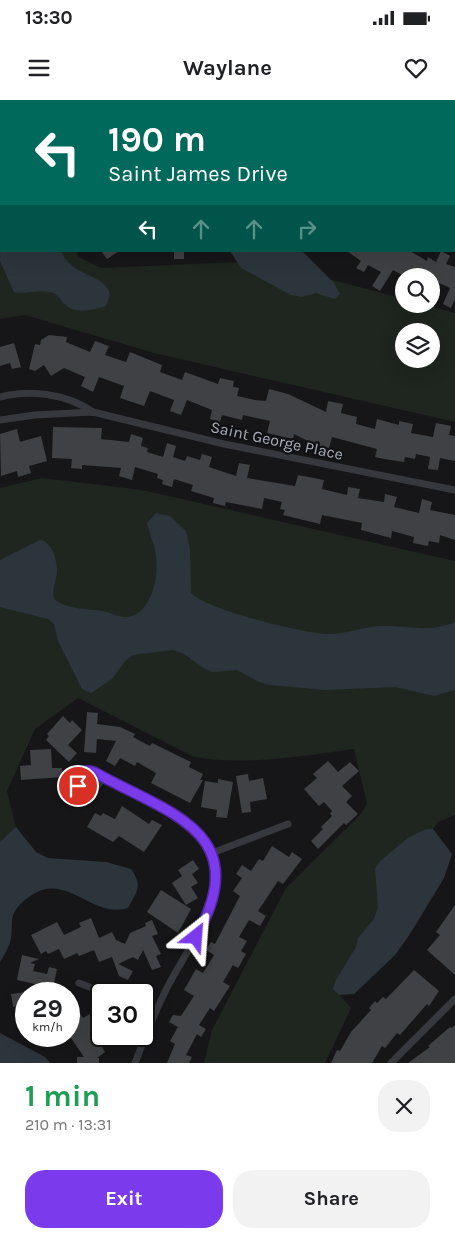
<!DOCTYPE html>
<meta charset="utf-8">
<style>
body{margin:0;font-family:Karla,sans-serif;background:#f2f2f2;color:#202124;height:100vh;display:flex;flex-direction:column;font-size:19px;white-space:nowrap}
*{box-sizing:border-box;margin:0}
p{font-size:16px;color:#757577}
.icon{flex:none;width:28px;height:28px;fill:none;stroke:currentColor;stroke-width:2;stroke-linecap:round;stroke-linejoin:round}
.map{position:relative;height:963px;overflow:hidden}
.drawer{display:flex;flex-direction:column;background:#fff;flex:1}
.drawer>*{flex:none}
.top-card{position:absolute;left:0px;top:0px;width:455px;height:152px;box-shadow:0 5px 20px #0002;background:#00695c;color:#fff;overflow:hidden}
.controls{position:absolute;left:395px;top:168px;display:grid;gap:10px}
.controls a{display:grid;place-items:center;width:45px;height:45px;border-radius:50%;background:#fff;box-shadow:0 5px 20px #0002;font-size:25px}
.speed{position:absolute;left:15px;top:882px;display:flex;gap:10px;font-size:25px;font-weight:700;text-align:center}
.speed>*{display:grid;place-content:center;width:65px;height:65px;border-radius:50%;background:#fff;box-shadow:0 5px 20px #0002;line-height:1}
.speed small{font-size:12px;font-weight:400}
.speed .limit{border:2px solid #111;border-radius:8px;background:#fff;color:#111}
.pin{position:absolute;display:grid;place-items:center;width:42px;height:42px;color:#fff;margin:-21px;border:2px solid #fff;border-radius:50%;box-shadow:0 1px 5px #0007}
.me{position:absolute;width:55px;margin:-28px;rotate:28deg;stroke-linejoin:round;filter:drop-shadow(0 0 4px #0008)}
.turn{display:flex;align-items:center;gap:18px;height:105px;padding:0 25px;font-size:22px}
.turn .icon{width:65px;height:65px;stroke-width:2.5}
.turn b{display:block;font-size:35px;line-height:42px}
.lanes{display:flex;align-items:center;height:48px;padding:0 25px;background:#0003;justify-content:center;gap:25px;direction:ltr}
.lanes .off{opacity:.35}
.round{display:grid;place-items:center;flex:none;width:52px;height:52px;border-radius:20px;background:#f2f2f2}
.summary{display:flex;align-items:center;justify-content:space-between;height:85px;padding:0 25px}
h1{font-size:30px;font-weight:700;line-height:38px;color:#1e9e55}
.action{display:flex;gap:10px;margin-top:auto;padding:10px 25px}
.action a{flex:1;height:58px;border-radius:20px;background:#7c3aed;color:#fff;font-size:20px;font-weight:700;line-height:58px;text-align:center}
.action a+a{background:#f2f2f2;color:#202124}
.status{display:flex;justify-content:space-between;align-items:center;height:35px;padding:0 25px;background:#fff;direction:ltr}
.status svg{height:14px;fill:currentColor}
header{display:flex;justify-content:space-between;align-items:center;height:65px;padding:0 25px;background:#fff;font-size:22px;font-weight:700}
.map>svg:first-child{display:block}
.grass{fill:#1e261f;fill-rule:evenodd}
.water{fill:#2c353c}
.building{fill:#404145}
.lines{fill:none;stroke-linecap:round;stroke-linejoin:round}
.street{stroke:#37383d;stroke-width:7}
.route-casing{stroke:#51269a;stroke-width:12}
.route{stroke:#7c3aed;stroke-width:9}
.labels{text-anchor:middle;stroke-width:4.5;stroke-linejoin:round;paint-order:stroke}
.street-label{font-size:16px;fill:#a8adb8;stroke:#111113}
</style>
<div class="status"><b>13:30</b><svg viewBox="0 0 49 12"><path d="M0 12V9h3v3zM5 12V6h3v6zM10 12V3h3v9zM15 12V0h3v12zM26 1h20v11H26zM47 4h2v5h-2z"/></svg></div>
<header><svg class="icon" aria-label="menu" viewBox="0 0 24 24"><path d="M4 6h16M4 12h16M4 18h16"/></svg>Waylane<svg class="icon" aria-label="heart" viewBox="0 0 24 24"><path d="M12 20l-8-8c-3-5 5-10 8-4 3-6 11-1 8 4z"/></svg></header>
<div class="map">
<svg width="455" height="963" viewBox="0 0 455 963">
<rect width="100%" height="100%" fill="#161618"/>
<g class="grass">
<path d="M0,0H155L1,1V151H77L78,157L102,168L262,161L404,199V204H422L455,213V322L154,253L25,215L0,219ZM404,231H431V259H404Z"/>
<path d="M372,0H455V54L454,1Z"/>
<path d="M42,378L142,390L455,461V715L438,722L393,783L339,894L351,908L325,963H204L212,930L286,788L361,714L367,703L354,649C301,656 247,666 194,657L78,598L35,629L7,691L16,727L0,792V388Z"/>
</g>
<g class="water">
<path d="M1,117V151H61C72,178 106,173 110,195L106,206C92,210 76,215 64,204C60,199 57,193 49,192C37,189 26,195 14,192L0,161Z"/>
<path d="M230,151H302L334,183L340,194L335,199L316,193L302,197L291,195L241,168Z"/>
<path d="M156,413L170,416L186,431L190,449L191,493C207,510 302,533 326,534C345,535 365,526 383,526C411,526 428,533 455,522V590L434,596L395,587L325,590L270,585L259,582L237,570L213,572L205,569L184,554L173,550L133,555L126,560L112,579L91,593L82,589L58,541L54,524L48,519L0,507V460L40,440C51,441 56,457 57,468C58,479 51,488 54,499C68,510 85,508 102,511C110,512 119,518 128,517C152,513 159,476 156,456C155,444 149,434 147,423Z"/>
<path d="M16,727L36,752L48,758L106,762L131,769C143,786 137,791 128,808C92,819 67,772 32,795C26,799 18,805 15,811C10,819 13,829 11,838C10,846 4,855 0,862V742Z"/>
<path d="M426,729H433L452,754L444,778L410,834L395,855L354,894L339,895L333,889L336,880L356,847L358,838L374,819L378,807L375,769L380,761L408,738Z"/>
<path d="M0,933L45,957L50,963H0Z"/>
</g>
<g class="building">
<path d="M101,151H119L107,159Z"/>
<rect x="174" y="151" width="10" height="8"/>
<path d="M347,151H410L427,161L428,157L436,162L441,151L450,156L446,164L455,167V199L451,208L443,204L450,188L437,182L431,194V176H404L393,170L380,191L372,186L381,172L368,165L364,172L356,168L361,161Z"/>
<path d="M49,235L67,237L66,242L90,252L95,241L109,246L105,255L126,262L130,252L162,265L160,272L182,280L185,272L218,284L220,278L234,281L233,287L239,288L237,296L255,300L266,301L269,289L288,294L326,312L328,301L343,304L341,313L357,317L356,324L375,329L377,319L399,325V321L413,324L411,333L433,337L436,323L451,326L449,335L455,336V361L440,358L438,370L428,369L430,357L416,354L415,359L405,357L404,362L384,359L375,357L377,349L332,337L329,348L318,346L294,334L293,339L267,333L270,321L243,315L242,320L222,315L220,322L210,319L212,310L187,300L181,315L170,311L174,300L150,291L144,306L120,298L124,286L99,277L93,292L81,286L85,277L64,268L51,276L44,265L35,271L29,269L35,244L40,245L41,240Z"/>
<path d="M14,243L21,267L12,269L10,263L0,266V247Z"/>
<path d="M53,327L102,328L101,339L129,342L131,334L143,338L141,346L148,348L147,352L163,357L167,343L176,346L173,357L185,361L187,356L200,360L202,354L212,357L209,367L236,376L239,363L250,365L247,378L295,386L298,375L324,380L322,389L347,395L348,387L360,389L358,398L384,402L385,394L397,397L394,407L419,413L422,399L432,402L430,410L455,415V440L440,435L439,443L429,441L428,446L413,443L414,437L392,431L391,438L361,430L362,423L322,415L320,424L283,415L285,410L280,409L282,402L264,398L262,409L226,402L225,406L213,403L214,398L191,391L193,385L174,379L172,387L162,384L163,380L157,378L158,374L135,367L132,380L119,376L121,368L82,365V369L71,368L72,359L52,358Z"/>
<path d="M17,329L20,342L41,336L47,361L29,366L31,373L18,377L17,371L1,376L0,334Z"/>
<path d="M87,612L98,613L97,624L120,627L135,634L133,637L150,646L152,643L191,662L189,667L203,674L200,680H203L190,703L151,683L156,673L137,662L135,666L120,658L115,666L106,661L116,641L97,639L96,653L84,652Z"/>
<path d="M63,616L70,623L72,620L82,630L68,645L77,653L69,662L46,640L49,636L47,634Z"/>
<path d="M51,649L52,668H62V677L21,680L20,666L31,665L30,650Z"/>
<path d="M328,661L338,672L350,662L359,671L342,686L352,696L346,702L358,714L346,725L344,723L318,749L311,741L323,729L321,727L332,716L330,714L332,711L324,702L319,706L304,689L317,678L313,674Z"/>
<path d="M248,674L249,681L263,678L267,699L250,702L251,712L242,713L236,676Z"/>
<path d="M218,679L233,682L227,718L216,717L217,710L201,707L205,681L218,683Z"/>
<path d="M122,706L149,724L152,720L162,725L144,752L119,736L113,742L87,727L95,713L101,716L103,713L115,719Z"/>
<path d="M272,746L289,757L292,752L302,759L283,784L278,781L258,811L266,816L260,826L249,820L239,837L247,841L241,851L246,854L238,868L233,865L223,882L230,886L214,911L210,908L199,925L206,929L201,937L197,934L186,955L192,957L189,963H167L175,944L170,941L178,927L169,922L173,915L181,916L194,896L184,890L196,869L203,873L214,855L206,850L211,842L215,844L240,796L233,791L242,778L236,774L242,765L251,771L259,759L263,761Z"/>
<path d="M193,760L199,769L192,774L198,783L191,787L198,798L186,805L172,783L182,776L178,770Z"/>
<path d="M161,790L191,809L178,833L147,812Z"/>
<path d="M455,805V875L427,850L440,835L436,832Z"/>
<path d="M91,818L99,838L112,832L116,840L125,844L130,833L146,826L145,823L152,820L158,834L152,836L161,854L156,856L161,867L152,870L143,850L138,860L133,857L118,864L133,871L128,880L119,876L112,857L99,862L94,850L79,856L77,853L64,859L59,849L48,854L46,851L41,854L31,835L57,822L64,835L81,827L79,823Z"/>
<path d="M22,855L39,859L30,863L35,864L33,871L47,874L49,867L57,869L53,888L17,880Z"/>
<path d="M414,870L439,891L429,906L427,904L400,935L397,933L385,948L382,946L372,963H331L337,950L340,951L351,932L371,910L369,908L375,901L377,903L383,897L386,899Z"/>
<path d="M26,892V915L19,916L18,906L13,907L11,894Z"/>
<path d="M76,907L83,918L95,911L101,921V940L99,942L105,952L97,958H99V963H77V957H84L71,938L62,944L57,936H69V912Z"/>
<path d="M455,925V963H408L430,947L428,946L450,927L452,928Z"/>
<path d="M111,936H119L122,941L117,945Z"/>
</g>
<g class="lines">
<g class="street">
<path d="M251,0L252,1"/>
<path d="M454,141H455"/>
<path d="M0,297C31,289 67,294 93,312"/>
<path d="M0,320L35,315L93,312L224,344L455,390"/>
<path d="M87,670L104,678L91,692L80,689L77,683L78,676Z"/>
<path d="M104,678C133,693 167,705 192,725C248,771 192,840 168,886C155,911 145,937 135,963"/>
<path d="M212,753L288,724"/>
<path d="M79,883L108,894"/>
<path d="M144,907L156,911"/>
<path d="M391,963L455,899"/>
</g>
</g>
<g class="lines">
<g class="route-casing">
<path id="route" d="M78,686C75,675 83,668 94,672C169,714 255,731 196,837"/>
</g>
<use href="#route" class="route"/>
</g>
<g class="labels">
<g class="street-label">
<text transform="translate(277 340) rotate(12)" y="6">Saint George Place</text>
</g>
</g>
</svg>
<div class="controls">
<a><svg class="icon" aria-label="search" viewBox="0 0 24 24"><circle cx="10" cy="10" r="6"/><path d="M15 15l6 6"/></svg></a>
<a><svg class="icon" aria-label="layers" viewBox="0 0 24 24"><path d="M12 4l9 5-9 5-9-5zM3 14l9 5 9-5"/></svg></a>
</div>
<div class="speed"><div>29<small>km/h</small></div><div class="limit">30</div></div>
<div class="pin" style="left:78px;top:686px;background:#d93025"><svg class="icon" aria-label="arrive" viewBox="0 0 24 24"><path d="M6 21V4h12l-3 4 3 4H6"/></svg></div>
<svg class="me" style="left:196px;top:837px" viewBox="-20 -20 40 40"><path d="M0-17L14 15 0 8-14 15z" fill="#7c3aed" stroke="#fff" stroke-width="4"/></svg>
<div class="top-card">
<div class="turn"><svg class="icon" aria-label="left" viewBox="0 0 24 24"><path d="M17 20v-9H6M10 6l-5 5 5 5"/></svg><div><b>190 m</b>Saint James Drive</div></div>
<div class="lanes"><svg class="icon" aria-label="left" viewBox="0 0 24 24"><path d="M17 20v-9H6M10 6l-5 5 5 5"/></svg><svg class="icon off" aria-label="ahead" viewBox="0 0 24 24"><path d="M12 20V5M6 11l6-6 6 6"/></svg><svg class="icon off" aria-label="ahead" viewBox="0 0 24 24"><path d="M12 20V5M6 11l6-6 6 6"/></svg><svg class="icon off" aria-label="right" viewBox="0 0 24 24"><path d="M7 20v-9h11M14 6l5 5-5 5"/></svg></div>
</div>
</div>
<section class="drawer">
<div class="summary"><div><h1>1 min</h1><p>210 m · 13:31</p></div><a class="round"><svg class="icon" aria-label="close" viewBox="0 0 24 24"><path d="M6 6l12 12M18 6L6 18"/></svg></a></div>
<div class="action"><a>Exit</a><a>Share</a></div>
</section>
